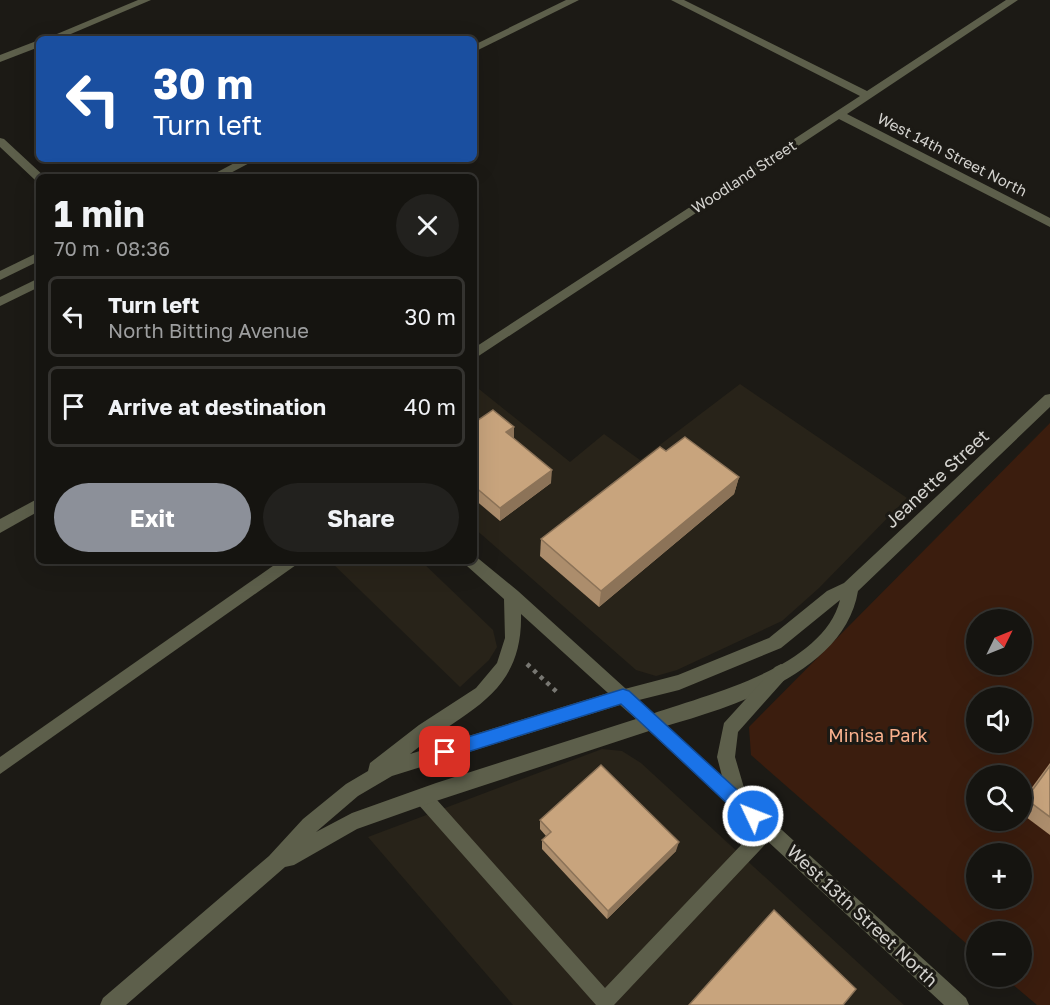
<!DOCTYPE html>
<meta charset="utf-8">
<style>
body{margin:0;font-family:"Golos Text",sans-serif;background:#22211e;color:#f1f3f6;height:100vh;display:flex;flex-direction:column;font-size:22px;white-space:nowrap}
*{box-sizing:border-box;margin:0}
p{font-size:20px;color:#9d9e9f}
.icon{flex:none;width:33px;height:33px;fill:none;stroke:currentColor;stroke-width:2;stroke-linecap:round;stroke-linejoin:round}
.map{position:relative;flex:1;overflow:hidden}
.details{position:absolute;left:36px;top:174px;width:441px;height:390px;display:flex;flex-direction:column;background:#151410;border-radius:9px;box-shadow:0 6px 24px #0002,0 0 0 2px #343330}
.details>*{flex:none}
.guide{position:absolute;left:36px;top:36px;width:441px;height:126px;border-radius:9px;box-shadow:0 6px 24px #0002,0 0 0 2px #343330;background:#1a4fa0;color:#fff;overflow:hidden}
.needle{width:39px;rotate:47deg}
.controls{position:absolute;left:966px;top:609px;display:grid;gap:12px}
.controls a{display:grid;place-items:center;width:66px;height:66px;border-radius:50%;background:#151410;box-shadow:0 6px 24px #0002,0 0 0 2px #343330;font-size:30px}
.pin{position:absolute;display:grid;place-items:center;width:51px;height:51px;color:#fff;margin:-26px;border-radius:12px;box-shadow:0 3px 9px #0006}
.me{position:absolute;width:66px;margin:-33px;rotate:313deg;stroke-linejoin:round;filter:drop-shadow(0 0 4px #0008)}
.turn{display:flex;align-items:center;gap:21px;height:126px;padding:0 18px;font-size:27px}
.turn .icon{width:78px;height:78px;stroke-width:2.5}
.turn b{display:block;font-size:42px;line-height:51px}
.round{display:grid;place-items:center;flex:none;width:63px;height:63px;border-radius:32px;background:#22211e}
.summary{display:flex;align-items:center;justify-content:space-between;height:102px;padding:0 18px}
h1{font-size:36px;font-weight:700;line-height:45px}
.action{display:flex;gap:12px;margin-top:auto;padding:12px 18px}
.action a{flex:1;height:69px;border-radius:36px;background:#8c9099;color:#fff;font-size:24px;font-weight:700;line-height:69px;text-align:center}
.action a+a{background:#22211e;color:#f1f3f6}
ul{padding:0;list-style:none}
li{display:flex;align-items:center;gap:18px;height:81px;margin:0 12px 9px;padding:0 6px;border:3px solid #343330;border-radius:9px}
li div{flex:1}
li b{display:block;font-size:22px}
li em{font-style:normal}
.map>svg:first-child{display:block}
.built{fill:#282319}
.green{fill:#3b1d0e;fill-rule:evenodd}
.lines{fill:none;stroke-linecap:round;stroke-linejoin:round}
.path{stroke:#787772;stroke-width:4.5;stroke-dasharray:4 5;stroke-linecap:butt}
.service{fill:#5d5f4b;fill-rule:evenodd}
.minor{fill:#5d5f4b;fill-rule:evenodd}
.tertiary{fill:#5d5f4b;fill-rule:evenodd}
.wall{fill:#ac8d6c}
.shaded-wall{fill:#8c7358}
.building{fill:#c8a47d;stroke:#8c7358;stroke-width:1.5}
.route{fill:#1a73e8;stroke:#114b97;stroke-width:1.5}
.labels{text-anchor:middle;stroke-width:6;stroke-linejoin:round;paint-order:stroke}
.far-street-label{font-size:15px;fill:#d4d3cf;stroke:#1c1a15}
.street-label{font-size:18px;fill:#d4d3cf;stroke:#1c1a15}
.park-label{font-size:18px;fill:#f9b08d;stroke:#1c1a15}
</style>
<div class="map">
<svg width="1050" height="1005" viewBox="0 0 1050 1005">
<rect width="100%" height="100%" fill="#1c1a15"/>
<g class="built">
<path d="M740,384L907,498L819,588L782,621L677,670L656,676L636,670L474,528V385L570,462L604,434L640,460Z"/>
<path d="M330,561H421L493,630L497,647L489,660L460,687Z"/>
<path d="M602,749L622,751L641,763L904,1005H513L368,837Z"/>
</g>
<path class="green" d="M1050,423V1005H1037L1004,977L1022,976V932H976V952L751,755L749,727ZM976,620H1022V664H976ZM976,698H1022V742H976ZM976,776H1022V820H976ZM976,854H1022V898H976Z"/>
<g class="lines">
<path class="path" d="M527,664L559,694"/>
<g class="service">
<path d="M39,252V261L0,280V271Z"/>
<path d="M39,278V287L0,306V297Z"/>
<path d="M280,561H298L296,565L0,774V757Z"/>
<path d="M423,789L429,791L605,988L762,823L768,821L774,823L776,829L774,835L614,1005H596L417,803L415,797L417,791Z"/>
</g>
<g class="minor">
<path d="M138,0H151L59,39H45Z"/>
<path d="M566,0H579L474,52V45Z"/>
<path d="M671,0H684L867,91L1006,0H1018L847,114L1050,218V227L839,119L474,359V348L860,96Z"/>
<path d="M39,40V47L0,62V55Z"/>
<path d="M242,159H257L223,177H208Z"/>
<path d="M1050,394V407L858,591C844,676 723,710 652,730L646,728L643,722L646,716C703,695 822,670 840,600L781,648L679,690L623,704L617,701L614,696L617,691L678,675L769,638L827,591L844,583L1045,395Z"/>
<path d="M39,498V511L0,533V519Z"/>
</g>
<g class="tertiary">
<path d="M0,138L4,139L45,177H39V181L35,180L0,147Z"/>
<path d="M474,555L518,591L722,776L717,757L724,723L775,667L781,664L787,667L789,672L787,677L738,732L735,757L747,798L966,998L969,1005H944L649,731L436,801L357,829L294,865L285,867L126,1005H100L103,998L269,856L303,819L346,784L368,771L370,763L419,725L476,688L497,663L505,638L504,599L467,566L465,561H474ZM521,614L608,693L410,754C465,710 523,696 521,614ZM620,705L636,719L436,783L352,813L316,832L358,796L392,776Z"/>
</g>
</g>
<g class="wall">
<path d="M474,423L514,427V439L551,483L500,521L474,499Z"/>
<path d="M666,451L739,477L734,494L599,607L540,556L541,539Z"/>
<path d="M1050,763V835L1022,814V801Z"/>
<path d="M540,820L676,851L607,919L542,849V840L546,836L540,829Z"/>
</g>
<g class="shaded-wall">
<path d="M514,427V441L506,432Z"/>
<path d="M552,470L551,483L500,521V508Z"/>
<path d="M739,477L734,494L599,607L601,591Z"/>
<path d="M679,842L676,851L607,919L608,911Z"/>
</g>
<g class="building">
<path d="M493,410L514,427L506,432L552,470L500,508L474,486V423Z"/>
<path d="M685,437L739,477L601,591L541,539L660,447L666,451Z"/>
<path d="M601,765L679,842L608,911L542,840L551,832L540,820Z"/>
<path d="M1050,766V817L1026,799Z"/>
<path d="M774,910L856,989L843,1005H689Z"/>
</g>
<path class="route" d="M623,689L629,691L759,810L761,816L759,822L753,824L747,822L621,704L445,759L439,757L437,752L439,746L445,744Z"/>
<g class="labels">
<g class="far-street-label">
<text transform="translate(952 155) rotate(27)" y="5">West 14th Street North</text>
<text transform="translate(744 177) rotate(-33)" y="5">Woodland Street</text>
</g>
<g class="street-label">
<text transform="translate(937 479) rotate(-43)" y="6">Jeanette Street</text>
<text transform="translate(862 916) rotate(43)" y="6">West 13th Street North</text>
</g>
<g class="park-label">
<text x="878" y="742">Minisa Park</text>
</g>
</g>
</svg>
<div class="controls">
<a><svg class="needle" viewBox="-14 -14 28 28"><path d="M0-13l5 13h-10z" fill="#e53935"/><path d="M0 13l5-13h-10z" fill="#9d9e9f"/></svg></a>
<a><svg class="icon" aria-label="sound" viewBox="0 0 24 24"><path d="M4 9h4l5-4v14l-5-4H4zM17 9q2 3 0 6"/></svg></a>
<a><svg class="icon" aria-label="search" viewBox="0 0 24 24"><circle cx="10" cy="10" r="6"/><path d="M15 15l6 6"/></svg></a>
<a>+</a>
<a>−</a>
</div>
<div class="pin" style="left:445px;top:752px;background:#d93025"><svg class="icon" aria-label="arrive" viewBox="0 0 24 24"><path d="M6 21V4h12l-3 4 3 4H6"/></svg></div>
<svg class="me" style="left:753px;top:816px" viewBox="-20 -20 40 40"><circle r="17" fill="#1a73e8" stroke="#fff" stroke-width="3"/><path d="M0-11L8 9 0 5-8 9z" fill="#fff"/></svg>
<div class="guide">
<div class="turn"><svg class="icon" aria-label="left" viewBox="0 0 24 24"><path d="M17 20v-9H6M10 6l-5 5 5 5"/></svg><div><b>30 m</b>Turn left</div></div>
</div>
<section class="details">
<div class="summary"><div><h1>1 min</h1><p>70 m · 08:36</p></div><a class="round"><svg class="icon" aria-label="close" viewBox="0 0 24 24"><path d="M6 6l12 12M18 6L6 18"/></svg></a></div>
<ul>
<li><svg class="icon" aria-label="left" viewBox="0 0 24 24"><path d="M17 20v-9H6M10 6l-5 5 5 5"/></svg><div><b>Turn left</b><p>North Bitting Avenue</p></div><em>30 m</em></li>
<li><svg class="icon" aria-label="arrive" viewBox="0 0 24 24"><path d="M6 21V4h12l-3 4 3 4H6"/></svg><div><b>Arrive at destination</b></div><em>40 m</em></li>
</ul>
<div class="action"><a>Exit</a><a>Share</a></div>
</section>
</div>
